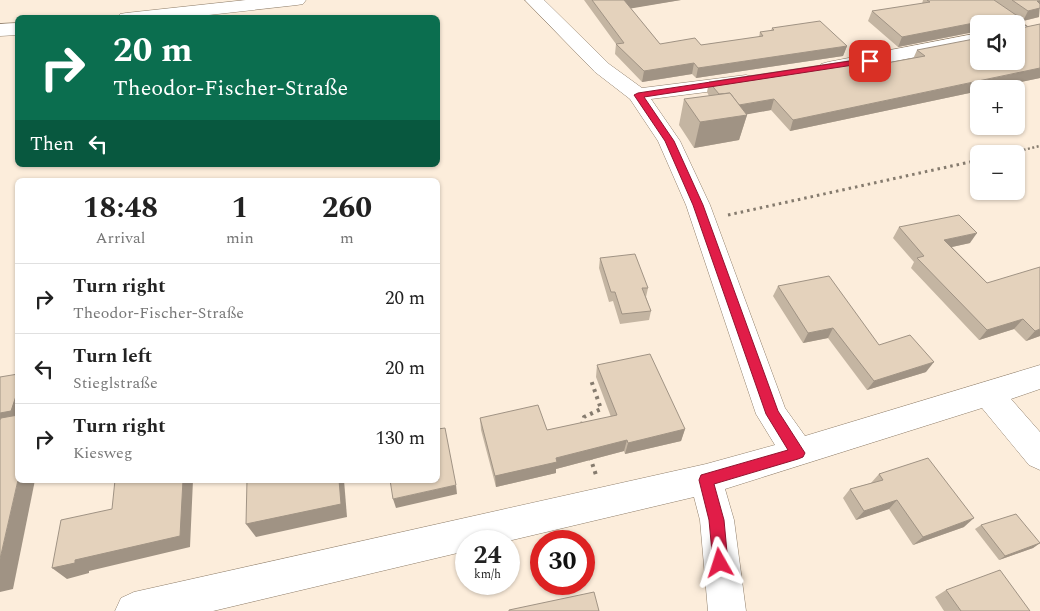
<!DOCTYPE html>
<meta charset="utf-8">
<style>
body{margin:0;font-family:Spectral,serif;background:#f6f6f6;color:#222;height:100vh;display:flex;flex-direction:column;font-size:19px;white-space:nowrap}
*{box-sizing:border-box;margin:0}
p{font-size:16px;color:#767676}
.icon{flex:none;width:28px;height:28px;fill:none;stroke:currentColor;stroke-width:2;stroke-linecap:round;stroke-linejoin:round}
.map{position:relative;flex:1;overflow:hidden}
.panel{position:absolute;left:15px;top:178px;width:425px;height:305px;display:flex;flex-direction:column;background:#fff;border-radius:8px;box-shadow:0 1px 4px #0004}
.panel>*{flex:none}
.top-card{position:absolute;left:15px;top:15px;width:425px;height:152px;border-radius:8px;box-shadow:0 1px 4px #0004;background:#0b6e4f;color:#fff;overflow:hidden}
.fabs{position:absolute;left:970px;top:15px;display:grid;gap:10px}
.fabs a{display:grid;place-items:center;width:55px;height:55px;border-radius:8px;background:#fff;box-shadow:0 1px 4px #0004;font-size:25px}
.speed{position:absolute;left:455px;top:530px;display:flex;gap:10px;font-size:25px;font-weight:700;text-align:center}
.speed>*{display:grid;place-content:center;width:65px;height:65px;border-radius:50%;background:#fff;box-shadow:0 1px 4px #0004;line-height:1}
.speed small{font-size:12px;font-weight:400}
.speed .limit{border:8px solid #d22;background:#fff;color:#111}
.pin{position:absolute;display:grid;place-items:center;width:42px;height:42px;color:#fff;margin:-21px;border-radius:10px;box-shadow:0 2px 8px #0006}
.me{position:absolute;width:55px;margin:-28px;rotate:354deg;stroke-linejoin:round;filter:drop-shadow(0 0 4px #0008)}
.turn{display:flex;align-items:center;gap:18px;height:105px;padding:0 15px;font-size:22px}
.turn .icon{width:65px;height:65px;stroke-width:2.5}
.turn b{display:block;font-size:35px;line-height:42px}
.then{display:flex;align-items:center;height:48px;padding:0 15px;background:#0003;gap:10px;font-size:19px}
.eta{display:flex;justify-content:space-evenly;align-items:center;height:85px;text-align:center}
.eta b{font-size:30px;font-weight:700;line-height:35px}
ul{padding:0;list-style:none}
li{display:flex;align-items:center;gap:15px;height:70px;padding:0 15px;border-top:1px solid #e0e0e0}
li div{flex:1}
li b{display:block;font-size:19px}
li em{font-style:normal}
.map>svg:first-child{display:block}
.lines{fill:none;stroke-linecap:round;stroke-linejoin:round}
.lane-casing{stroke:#907f6b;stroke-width:2}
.street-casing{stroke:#907f6b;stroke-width:1}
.path-far2{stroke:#857b6e;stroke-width:2.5;stroke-dasharray:2 2.5;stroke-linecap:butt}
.path-far1{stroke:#857b6e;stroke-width:3;stroke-dasharray:2.5 4;stroke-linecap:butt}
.path{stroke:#857b6e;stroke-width:4;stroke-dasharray:3 4.5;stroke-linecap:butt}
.lane{fill:#fff;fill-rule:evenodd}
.street{fill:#fff;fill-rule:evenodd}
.wall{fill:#c4b5a2}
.shaded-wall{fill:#a09384}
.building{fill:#e4d2bc;stroke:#a09384}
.route{fill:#e11d48;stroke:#92132f}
</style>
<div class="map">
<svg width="1040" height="611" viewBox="0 0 1040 611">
<rect width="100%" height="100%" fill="#fceddb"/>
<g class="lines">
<g class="lane-casing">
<path id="lane" d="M978,0H989L1030,29L1021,31L1016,28V24H1011Z"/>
</g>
<g class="street-casing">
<g id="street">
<path d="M246,0H306L303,4L297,5L182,18H117L120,14L126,13Z"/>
<path d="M525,0H544L609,64L642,88L746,75L753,77L756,81L753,85L746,87L651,99L680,141L710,205L785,408L805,436L1040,365V389L1011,399L1040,432V470L1029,465L982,408L725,489L734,520L746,611H708L700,520L694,497L508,541H466V551L213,611H115L121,598L134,592L706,464L775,445L756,414L686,205L658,141L630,99L595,72Z"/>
<path d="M18,23V35L0,36V24Z"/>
<path d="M979,33V45L828,74L821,72L818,68L821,64L828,62Z"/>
</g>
</g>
<path class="path-far2" d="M1006,154L1040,146"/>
<path class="path-far1" d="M728,215L979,160"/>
<g class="path">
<path d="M582,425L584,417L601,409L591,380"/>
<path d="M590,457L596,475"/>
</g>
<use href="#lane" class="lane"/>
<use href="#street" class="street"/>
</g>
<g class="wall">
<path d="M584,0H681L630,8L660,44L701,45L759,37L760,32L771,31L772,28L847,46L843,56L696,78L692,74L642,82L615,54L616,44Z"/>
<path d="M923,0H1040L1039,17L1023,21L1020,20L1021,28L1040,24V78L988,89H979V91L790,131L771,110L746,114L747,115L739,140L694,148L679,125L684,99L709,96L707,92L709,82L870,66L913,59L917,50L979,61L1016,24H979V31L898,47L868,21L872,11L922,4Z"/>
<path d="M899,227L970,243L952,247L1040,336L1026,341L1014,329L979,340L911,268L914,262L893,238Z"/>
<path d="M600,258L648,288L646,297L651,311L649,320L620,324L613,301L609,302L599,268Z"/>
<path d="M778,286L879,345L926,372L867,390L828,338L803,343L773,296Z"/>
<path d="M597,365L685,429L681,441L625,454L624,451L556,469V473L496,487L481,430L480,418L547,430L611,417L596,377Z"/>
<path d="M879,474L964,527L913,545L889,509L856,520L843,498L850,489L871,483Z"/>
<path d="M981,525L1040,543L1033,548L999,560L975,529Z"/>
<path d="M946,590L1030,611H944L935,597Z"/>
</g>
<g class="shaded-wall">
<path d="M623,0H681L622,10Z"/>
<path d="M1037,1H1040L1039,17L1023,21L1028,11Z"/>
<path d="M984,21L983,24H979V31L898,47L902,37Z"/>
<path d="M847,46L843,56L696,78L698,68Z"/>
<path d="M694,63L692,74L642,82L644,71Z"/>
<path d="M1040,68V78L988,89H979V91L790,131L793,120Z"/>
<path d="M774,99L771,110L727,118L730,107Z"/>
<path d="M747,115L739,140L694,148L700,122Z"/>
<path d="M977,233L970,243L938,250L944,240Z"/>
<path d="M1023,319L1014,329L979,340L987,330Z"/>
<path d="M833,328L828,338L803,343L808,333Z"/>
<path d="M1040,329V336L1026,341L1035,331Z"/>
<path d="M934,362L926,372L867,390L874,381Z"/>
<path d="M18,390V423L0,425V413Z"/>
<path d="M685,429L681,441L625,454L628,443Z"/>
<path d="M627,440L624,451L556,469V473L496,487L495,476L556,458Z"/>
<path d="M18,480H35L13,589L0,592V559Z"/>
<path d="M183,480H193L190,547L89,571V573L67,579L52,568Z"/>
<path d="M339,480H344L347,517L256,537L246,524Z"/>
<path d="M456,485L457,494L396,508L393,499Z"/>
<path d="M897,500L889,509L856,520L864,511Z"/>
<path d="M974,518L964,527L913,545L923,537Z"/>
<path d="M1040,543L1033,548L999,560L1005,556Z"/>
</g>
<g class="building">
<path d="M592,0H624L660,44L695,38L701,45L763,36L760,32L774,30L772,28L820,21L847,46L698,68L694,63L644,71L616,44L624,43Z"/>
<path d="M927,0H994L1016,15L1020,16L1021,28L1040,24V68L793,120L774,99L739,105L730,93L719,94L709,82L862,59L870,66L925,56L917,50L979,38V61H1016V24H986V23L984,21L902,37L872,11L930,2Z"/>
<path d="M1012,0H1040V1H1037L1040,4V8L1028,11Z"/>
<path d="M730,93L747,115L700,122L684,99Z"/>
<path d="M959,215L977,233L944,240L987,283L1040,267V329L1035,331L1023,319L987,330L917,258L924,256L899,227Z"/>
<path d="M635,254L648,288H642L651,311L622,314L615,292H611L600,258Z"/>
<path d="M829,276L879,345L910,335L934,362L874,381L833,328L808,333L778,286Z"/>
<path d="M650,354L685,429L628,443L627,440L556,458L557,462L495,476L480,418L538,405L547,430L617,415L597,365Z"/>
<path d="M18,374V390L11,411L0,413V377Z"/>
<path d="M18,415V480L0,559V420L1,418Z"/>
<path d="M445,428L456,485L393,499L390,480H438V429Z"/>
<path d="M928,458L974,518L923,537L897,500L864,511L850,489L883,480L879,474Z"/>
<path d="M115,480H183L180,536L75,560V563L52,568L61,520L112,509Z"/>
<path d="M247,480H339L341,504L246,524Z"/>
<path d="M1016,514L1040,543L1005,556L981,525Z"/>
<path d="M1000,570L1030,611H961L946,590Z"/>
<path d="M594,592L599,611H509V610Z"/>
</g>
<path class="route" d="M870,58L874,61L873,62L644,97L674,141L703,205L778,411L805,453L803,457L798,459L714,484L724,520L728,563L726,568L720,570L715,568L713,563L709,520L699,480L701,475L788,450L766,414L693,205L665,141L634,95L638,93Z"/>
</svg>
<div class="fabs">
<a><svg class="icon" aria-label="sound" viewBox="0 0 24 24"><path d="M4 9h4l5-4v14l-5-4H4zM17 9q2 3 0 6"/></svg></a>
<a>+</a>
<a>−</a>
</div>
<div class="speed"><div>24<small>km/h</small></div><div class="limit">30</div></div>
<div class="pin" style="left:870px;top:61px;background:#d93025"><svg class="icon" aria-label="arrive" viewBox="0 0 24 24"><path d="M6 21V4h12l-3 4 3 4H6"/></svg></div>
<svg class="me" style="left:720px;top:563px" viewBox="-20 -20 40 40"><path d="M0-17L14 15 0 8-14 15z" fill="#e11d48" stroke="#fff" stroke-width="4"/></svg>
<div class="top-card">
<div class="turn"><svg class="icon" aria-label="right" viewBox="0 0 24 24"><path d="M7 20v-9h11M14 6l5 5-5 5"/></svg><div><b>20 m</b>Theodor-Fischer-Straße</div></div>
<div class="then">Then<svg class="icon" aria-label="left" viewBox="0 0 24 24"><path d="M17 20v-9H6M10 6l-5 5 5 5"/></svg></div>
</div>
<section class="panel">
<div class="eta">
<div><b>18:48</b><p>Arrival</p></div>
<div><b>1</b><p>min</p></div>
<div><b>260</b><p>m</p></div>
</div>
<ul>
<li><svg class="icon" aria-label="right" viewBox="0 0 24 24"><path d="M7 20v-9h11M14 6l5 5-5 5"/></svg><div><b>Turn right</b><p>Theodor-Fischer-Straße</p></div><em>20 m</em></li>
<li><svg class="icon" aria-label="left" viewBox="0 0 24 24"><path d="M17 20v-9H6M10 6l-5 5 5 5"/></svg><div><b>Turn left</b><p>Stieglstraße</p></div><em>20 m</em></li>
<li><svg class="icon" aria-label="right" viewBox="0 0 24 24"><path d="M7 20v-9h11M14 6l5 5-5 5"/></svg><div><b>Turn right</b><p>Kiesweg</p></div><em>130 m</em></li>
</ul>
</section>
</div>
